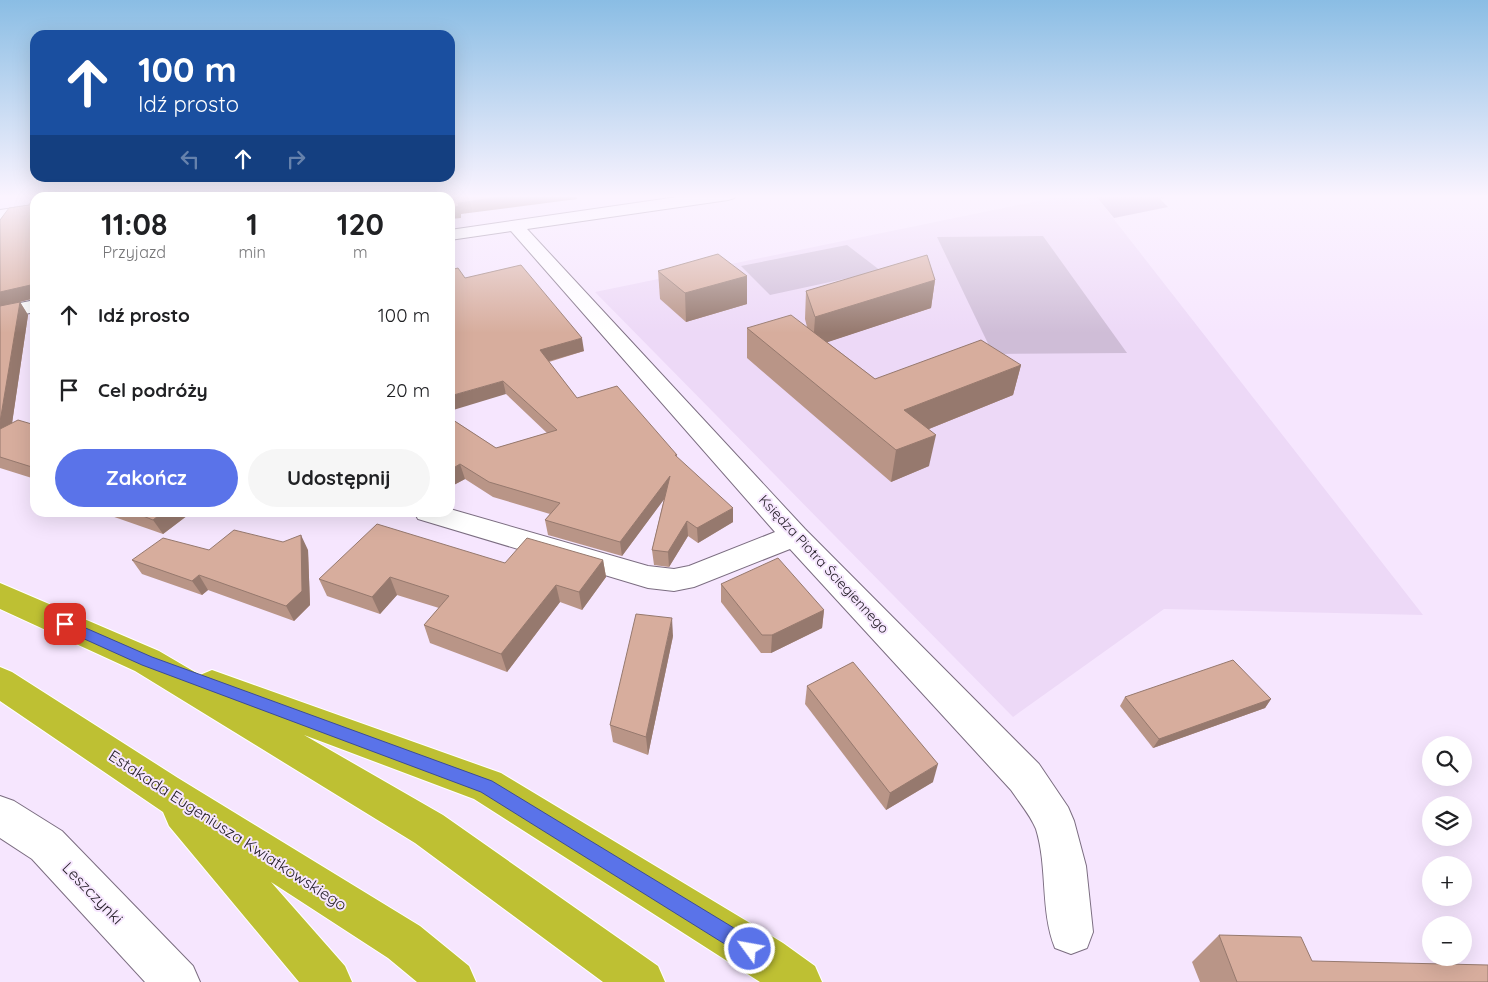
<!DOCTYPE html>
<html lang="pl">
<meta charset="utf-8">
<style>
body{margin:0;font-family:Quicksand,sans-serif;background:#f6f6f6;color:#202124;height:100vh;display:flex;flex-direction:column;font-size:19px;white-space:nowrap}
*{box-sizing:border-box;margin:0}
p{font-size:16px;color:#757577}
.icon{flex:none;width:28px;height:28px;fill:none;stroke:currentColor;stroke-width:2;stroke-linecap:round;stroke-linejoin:round}
.map{position:relative;flex:1;overflow:hidden}
.sheet{position:absolute;left:30px;top:192px;width:425px;height:325px;display:flex;flex-direction:column;background:#fff;border-radius:15px;box-shadow:0 5px 20px #0002}
.sheet>*{flex:none}
.banner{position:absolute;left:30px;top:30px;width:425px;height:152px;border-radius:15px;box-shadow:0 5px 20px #0002;background:#1a4fa0;color:#fff;overflow:hidden}
.fabs{position:absolute;left:1422px;top:736px;display:grid;gap:10px}
.fabs a{display:grid;place-items:center;width:50px;height:50px;border-radius:50%;background:#fff;box-shadow:0 5px 20px #0002;font-size:25px}
.pin{position:absolute;display:grid;place-items:center;width:42px;height:42px;color:#fff;margin:-21px;border-radius:10px;box-shadow:0 2px 8px #0006}
.me{position:absolute;width:55px;margin:-28px;rotate:302deg;stroke-linejoin:round;filter:drop-shadow(0 0 4px #0008)}
.turn{display:flex;align-items:center;gap:18px;height:105px;padding:0 25px;font-size:22px}
.turn .icon{width:65px;height:65px;stroke-width:2.5}
.turn b{display:block;font-size:35px;line-height:42px}
.lanes{display:flex;align-items:center;height:48px;padding:0 25px;background:#0003;justify-content:center;gap:25px;direction:ltr}
.lanes .off{opacity:.35}
.eta{display:flex;justify-content:space-evenly;align-items:center;height:85px;text-align:center}
.eta b{font-size:30px;font-weight:800;line-height:35px}
.button{display:flex;gap:10px;margin-top:auto;padding:10px 25px}
.button a{flex:1;height:58px;border-radius:30px;background:#5a73e9;color:#fff;font-size:20px;font-weight:800;line-height:58px;text-align:center}
.button a+a{background:#f6f6f6;color:#202124}
ul{padding:0;list-style:none}
li{display:flex;align-items:center;gap:15px;height:75px;padding:0 25px}
li div{flex:1}
li b{display:block;font-size:19px}
li em{font-style:normal}
.map>svg:first-child{display:block}
.built{fill:#edd9f7}
.green{fill:#cfbdd7}
.forest{fill:#c4adcf}
.lines{fill:none;stroke-linecap:round;stroke-linejoin:round}
.street-casing{stroke:#7b6d81;stroke-width:2}
.highway-casing{stroke:#fff;stroke-width:2}
.street{fill:#fff;fill-rule:evenodd}
.highway{fill:#bec033;fill-rule:evenodd}
.wall{fill:#b99587}
.shaded-wall{fill:#96796e}
.building{fill:#d7ad9d;stroke:#96796e}
.route{fill:#5a73e9;stroke:#3a4b97}
.labels{text-anchor:middle;stroke-width:4;stroke-linejoin:round;paint-order:stroke}
.street-label{font-size:14px;fill:#211c24;stroke:#f6e6fe}
.near-street-label{font-size:16px;fill:#211c24;stroke:#f6e6fe}
</style>
<div class="map">
<svg width="1488" height="982" viewBox="0 0 1488 982">
<rect width="100%" height="100%" fill="#f6e6fe"/>
<path class="built" d="M1067,195H1095L1423,615L1164,609L1013,717L595,292Z"/>
<g class="green">
<path d="M1043,236L1127,353L993,354L937,237Z"/>
<path d="M847,245L881,271L770,295L741,266Z"/>
</g>
<path class="forest" d="M1095,195H1173L1160,199L1168,207L1114,218Z"/>
<g class="lines">
<g class="street-casing">
<g id="street">
<path d="M691,195H736L734,198L728,200L527,229L805,529L1039,764L1068,807L1074,821L1086,866L1093,932L1087,948L1071,954L1055,948C1040,911 1048,868 1036,829C1031,816 1019,802 1011,790L790,549L694,587L674,591L648,588L418,519L414,512H450V509L648,566L674,569L689,566L775,532L511,231L450,240V230Z"/>
<path d="M35,205V215L0,220V210Z"/>
<path d="M35,300V312L0,319V307Z"/>
<path d="M0,796L14,801L62,831L193,966L200,982H145L32,859L0,838Z"/>
</g>
</g>
<g class="highway-casing">
<g id="highway">
<path d="M0,583L159,651L200,675L212,670L501,773L783,943L815,966L822,982H760L474,799L304,735L443,815L658,966L665,982H603L415,843L135,671L0,609Z"/>
<path d="M0,667L12,672L178,778L420,926L469,966L476,982H417L388,958L271,882L345,966L352,982H299L169,826L163,812L0,701Z"/>
</g>
</g>
<use href="#street" class="street"/>
<use href="#highway" class="highway"/>
</g>
<g class="wall">
<path d="M29,205L35,298L12,304L20,302L28,315L12,423L35,425V479L0,468V220Z"/>
<path d="M454,269L465,278L584,351L549,362L577,398L677,455V457L733,522L698,543L688,536L669,567L654,565L652,550L664,499L622,556L548,535L545,520L550,514L493,497L465,479L450,487V418L496,448L547,433L506,394Z"/>
<path d="M658,271L747,276V304L686,322L660,299Z"/>
<path d="M935,280L931,308L827,342L875,379L1021,365L1013,395L929,429V466L891,482L747,358V328L807,327L805,319L806,291Z"/>
<path d="M100,512H192L163,534Z"/>
<path d="M209,550H308L310,605L294,621L208,590L202,595L142,574L132,560Z"/>
<path d="M603,560L606,577L582,610L560,602L507,672L430,643L424,625L439,608L397,595L380,614L327,596L319,579L505,563Z"/>
<path d="M721,584L824,610L822,628L771,653H761L721,602Z"/>
<path d="M673,636L648,755L613,742L610,725Z"/>
<path d="M807,686L933,782L886,810L805,704Z"/>
<path d="M1125,697L1271,699L1265,708L1153,748L1120,706Z"/>
<path d="M1219,935L1312,961L1488,982H1200L1192,962Z"/>
</g>
<g class="shaded-wall">
<path d="M515,195H576L577,199L461,214V218L450,219V208L458,203Z"/>
<path d="M747,276V304L686,322L685,293Z"/>
<path d="M935,280L931,308L813,347L815,317Z"/>
<path d="M35,284V298L0,307V292Z"/>
<path d="M20,302L28,315L9,444L0,432V422Z"/>
<path d="M582,338L584,351L542,363L540,350Z"/>
<path d="M1021,365L1013,395L899,441L904,410Z"/>
<path d="M503,381L506,394L450,411V396Z"/>
<path d="M936,435L929,466L891,482L896,450Z"/>
<path d="M460,464L465,479L450,487V470Z"/>
<path d="M670,476L671,490L622,556L620,542Z"/>
<path d="M733,508V522L698,543L697,528Z"/>
<path d="M163,512H192L163,534L153,520Z"/>
<path d="M687,521L688,536L669,567L668,552Z"/>
<path d="M301,535L308,550L310,605L294,621L286,606Z"/>
<path d="M603,560L606,577L582,610L579,592Z"/>
<path d="M199,575L208,590L202,595L192,581Z"/>
<path d="M390,577L397,595L380,614L372,597Z"/>
<path d="M556,585L560,602L507,672L501,654Z"/>
<path d="M824,610L822,628L771,653L772,635Z"/>
<path d="M672,618L673,636L648,755L646,737Z"/>
<path d="M1271,699L1265,708L1153,748L1159,739Z"/>
<path d="M938,764L933,782L886,810L890,793Z"/>
</g>
<g class="building">
<path d="M93,195H515L458,203L459,206L450,208V198H76Z"/>
<path d="M30,203H35V284L0,292V220L9,208L29,205Z"/>
<path d="M718,254L747,276L685,293L658,271Z"/>
<path d="M927,255L935,280L815,317L806,291Z"/>
<path d="M450,263L454,269L458,268L465,278L521,265L582,338L540,350L577,398L617,386L677,455H675L733,508L697,528L687,521L668,552L652,550L670,476L620,542L545,520L560,503L489,482L460,464L450,470V418L496,448L557,430L503,381L450,396Z"/>
<path d="M20,302L0,422V306Z"/>
<path d="M791,315L875,379L981,340L1021,365L904,410L936,435L896,450L747,328Z"/>
<path d="M18,420L35,425V468L0,457V429Z"/>
<path d="M133,512H163L153,520Z"/>
<path d="M377,524L505,563L527,538L603,560L579,592L556,585L501,654L424,625L449,596L390,577L372,597L319,579Z"/>
<path d="M234,530L283,542L301,535L302,591L286,606L199,575L192,581L132,560L163,538L209,550Z"/>
<path d="M778,558L824,610L772,635H762L721,584Z"/>
<path d="M636,614L672,618L646,737L610,725Z"/>
<path d="M1233,660L1271,699L1159,739L1125,697Z"/>
<path d="M853,662L938,764L890,793L807,686Z"/>
<path d="M1219,935L1301,937L1312,961L1488,965V982H1237Z"/>
</g>
<linearGradient id="sky" x2="0" y2="1"><stop stop-color="#8abde4"/><stop offset="0.59" stop-color="#fbf4ff"/><stop offset="1" stop-color="#fbf4ff" stop-opacity="0"/></linearGradient>
<rect width="1488" height="333" fill="url(#sky)"/>
<path class="route" d="M65,619L152,657L492,781L757,942L759,949L757,956L750,958L744,956L481,792L142,665L60,628L58,624L60,621Z"/>
<g class="labels">
<g class="street-label">
<text transform="translate(824 564) rotate(47)" y="5">Księdza Piotra Ściegiennego</text>
</g>
<g class="near-street-label">
<text transform="translate(228 830) rotate(33)" y="6">Estakada Eugeniusza Kwiatkowskiego</text>
<text transform="translate(93 893) rotate(46)" y="6">Leszczynki</text>
</g>
</g>
</svg>
<div class="fabs">
<a><svg class="icon" aria-label="search" viewBox="0 0 24 24"><circle cx="10" cy="10" r="6"/><path d="M15 15l6 6"/></svg></a>
<a><svg class="icon" aria-label="layers" viewBox="0 0 24 24"><path d="M12 4l9 5-9 5-9-5zM3 14l9 5 9-5"/></svg></a>
<a>+</a>
<a>−</a>
</div>
<div class="pin" style="left:65px;top:624px;background:#d93025"><svg class="icon" aria-label="arrive" viewBox="0 0 24 24"><path d="M6 21V4h12l-3 4 3 4H6"/></svg></div>
<svg class="me" style="left:750px;top:949px" viewBox="-20 -20 40 40"><circle r="17" fill="#5a73e9" stroke="#fff" stroke-width="3"/><path d="M0-11L8 9 0 5-8 9z" fill="#fff"/></svg>
<div class="banner">
<div class="turn"><svg class="icon" aria-label="ahead" viewBox="0 0 24 24"><path d="M12 20V5M6 11l6-6 6 6"/></svg><div><b>100 m</b>Idź prosto</div></div>
<div class="lanes"><svg class="icon off" aria-label="left" viewBox="0 0 24 24"><path d="M17 20v-9H6M10 6l-5 5 5 5"/></svg><svg class="icon" aria-label="ahead" viewBox="0 0 24 24"><path d="M12 20V5M6 11l6-6 6 6"/></svg><svg class="icon off" aria-label="right" viewBox="0 0 24 24"><path d="M7 20v-9h11M14 6l5 5-5 5"/></svg></div>
</div>
<section class="sheet">
<div class="eta">
<div><b>11:08</b><p>Przyjazd</p></div>
<div><b>1</b><p>min</p></div>
<div><b>120</b><p>m</p></div>
</div>
<ul>
<li><svg class="icon" aria-label="ahead" viewBox="0 0 24 24"><path d="M12 20V5M6 11l6-6 6 6"/></svg><div><b>Idź prosto</b></div><em>100 m</em></li>
<li><svg class="icon" aria-label="arrive" viewBox="0 0 24 24"><path d="M6 21V4h12l-3 4 3 4H6"/></svg><div><b>Cel podróży</b></div><em>20 m</em></li>
</ul>
<div class="button"><a>Zakończ</a><a>Udostępnij</a></div>
</section>
</div>
